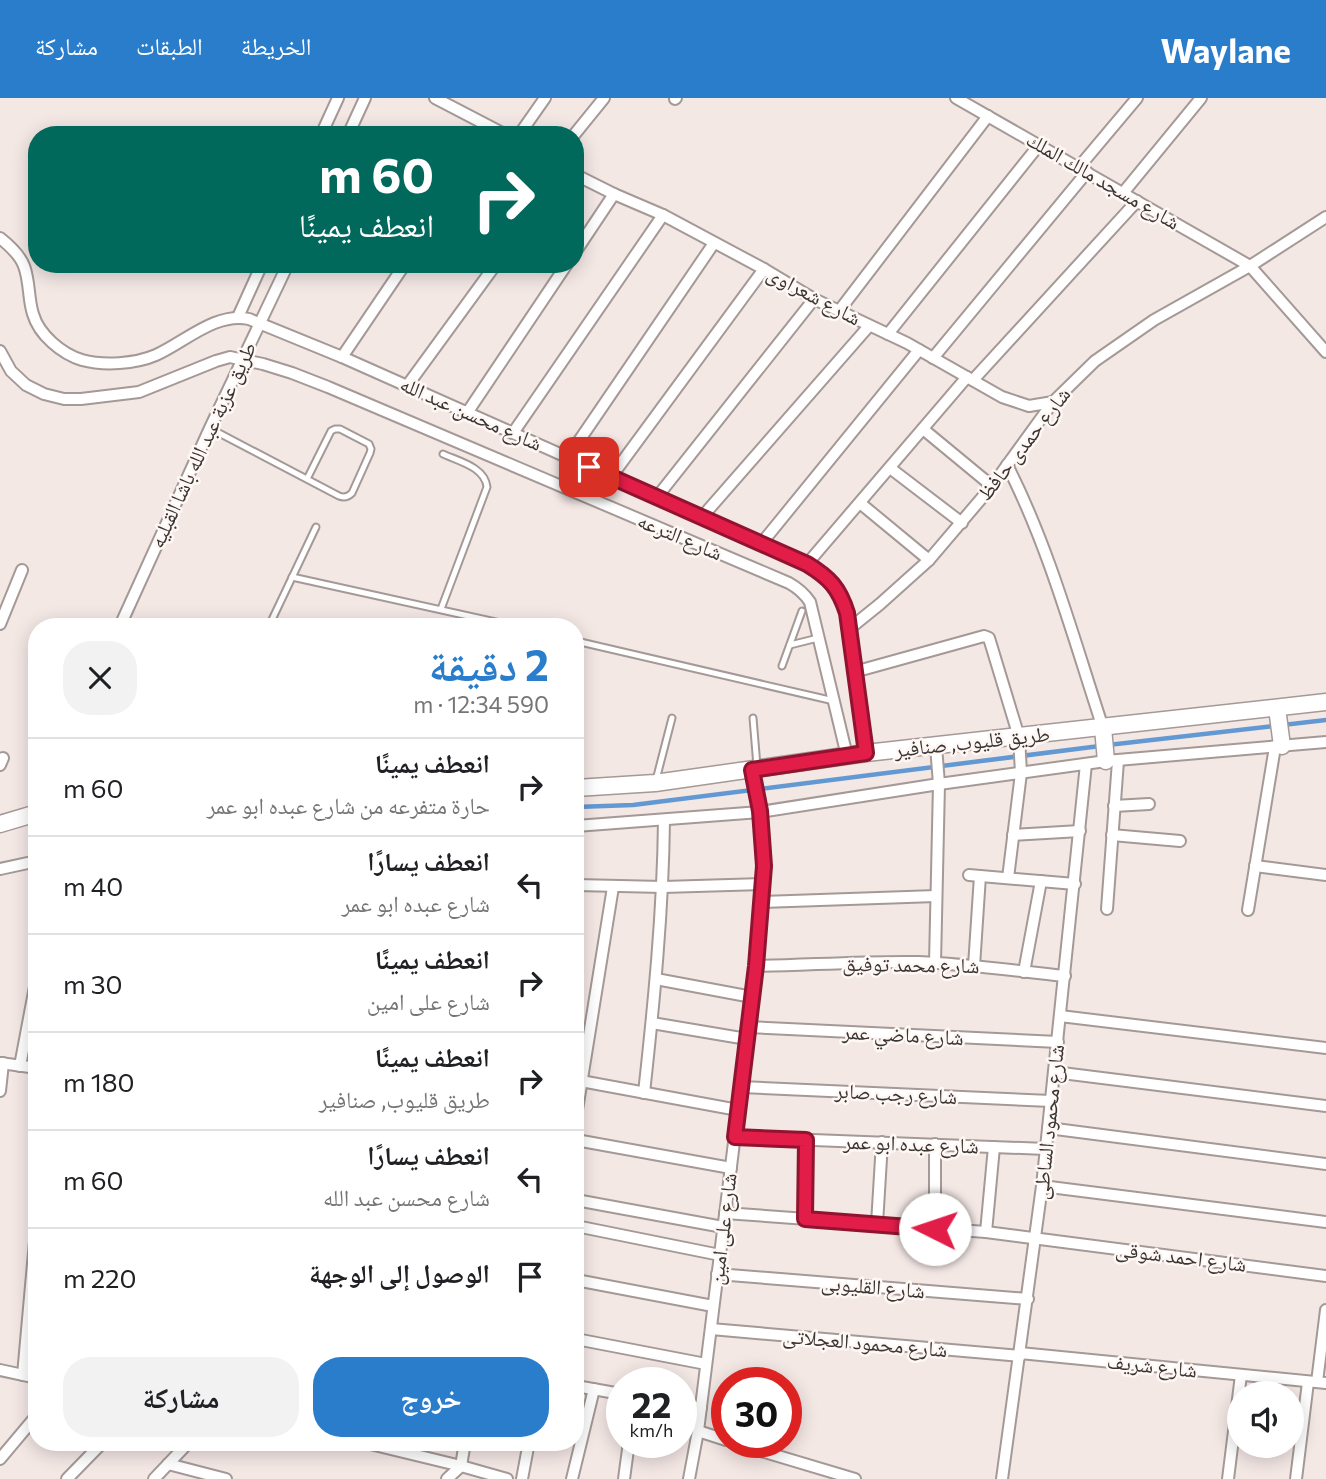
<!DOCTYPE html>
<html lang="ar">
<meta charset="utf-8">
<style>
body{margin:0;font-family:Commissioner,"Noto Naskh Arabic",sans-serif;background:#f2f2f2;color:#202124;direction:rtl;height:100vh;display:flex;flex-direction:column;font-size:26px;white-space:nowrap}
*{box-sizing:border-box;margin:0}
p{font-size:23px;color:#757577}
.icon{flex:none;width:38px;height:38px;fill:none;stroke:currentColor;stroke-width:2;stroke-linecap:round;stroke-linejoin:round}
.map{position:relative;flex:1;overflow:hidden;direction:ltr}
.sheet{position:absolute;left:28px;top:520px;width:556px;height:833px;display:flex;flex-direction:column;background:#fff;border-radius:28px;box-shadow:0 4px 18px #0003;direction:rtl}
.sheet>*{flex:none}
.hud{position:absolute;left:28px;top:28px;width:556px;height:147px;border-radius:28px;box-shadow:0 4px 18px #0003;direction:rtl;background:#00695c;color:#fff;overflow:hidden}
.tools{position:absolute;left:1227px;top:1283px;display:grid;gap:14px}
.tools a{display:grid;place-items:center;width:77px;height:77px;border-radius:50%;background:#fff;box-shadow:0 4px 18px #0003;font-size:35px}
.speed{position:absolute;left:606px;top:1269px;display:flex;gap:14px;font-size:35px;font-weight:700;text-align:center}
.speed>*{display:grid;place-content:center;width:91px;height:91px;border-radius:50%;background:#fff;box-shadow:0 4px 18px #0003;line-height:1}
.speed small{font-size:18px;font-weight:400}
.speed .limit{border:10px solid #d22;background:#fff;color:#111}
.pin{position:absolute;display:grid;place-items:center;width:60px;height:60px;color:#fff;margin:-30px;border-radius:14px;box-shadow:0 4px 10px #0006}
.me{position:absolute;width:77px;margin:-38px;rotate:274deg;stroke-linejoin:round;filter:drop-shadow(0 0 5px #0008)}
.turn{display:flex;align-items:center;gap:24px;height:147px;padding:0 35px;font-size:32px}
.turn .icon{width:91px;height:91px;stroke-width:2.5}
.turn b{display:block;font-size:49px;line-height:60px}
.round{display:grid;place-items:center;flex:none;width:74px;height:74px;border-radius:28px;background:#f2f2f2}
.overview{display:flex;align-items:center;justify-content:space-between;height:119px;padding:0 35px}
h1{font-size:42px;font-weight:700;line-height:52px;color:#2a7dcb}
.primary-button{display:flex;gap:14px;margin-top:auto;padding:14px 35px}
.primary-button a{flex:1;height:80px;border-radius:28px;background:#2a7dcb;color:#fff;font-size:28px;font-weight:700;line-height:80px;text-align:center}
.primary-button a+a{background:#f2f2f2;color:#202124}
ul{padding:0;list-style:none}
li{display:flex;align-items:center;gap:21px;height:98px;padding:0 35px;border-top:2px solid #e0e0e0}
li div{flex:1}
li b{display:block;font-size:26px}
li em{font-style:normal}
header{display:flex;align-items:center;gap:42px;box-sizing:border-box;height:98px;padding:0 35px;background:#2a7dcb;color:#fff}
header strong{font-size:33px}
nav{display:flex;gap:38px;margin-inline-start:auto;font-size:24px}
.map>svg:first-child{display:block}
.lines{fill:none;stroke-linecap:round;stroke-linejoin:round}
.stream{stroke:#6399d3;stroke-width:4.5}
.lane-casing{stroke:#a49996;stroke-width:9}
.street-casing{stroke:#a49996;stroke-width:14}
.secondary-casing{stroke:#a49996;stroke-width:19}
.lane{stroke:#fff;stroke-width:5}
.street{stroke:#fff;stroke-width:10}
.secondary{stroke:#fff;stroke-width:16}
.route-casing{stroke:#92132f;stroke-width:18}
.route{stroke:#e11d48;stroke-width:12}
.labels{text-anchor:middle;stroke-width:5;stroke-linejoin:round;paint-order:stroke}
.street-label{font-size:21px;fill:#393533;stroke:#fef7f4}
</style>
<header>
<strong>Waylane</strong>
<nav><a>الخريطة</a><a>الطبقات</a><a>مشاركة</a></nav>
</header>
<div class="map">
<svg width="1326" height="1381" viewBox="0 0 1326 1381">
<rect width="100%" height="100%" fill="#f4e8e5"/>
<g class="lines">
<g class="stream">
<path d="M1108,647L1326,622"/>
<path d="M576,709L633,707L1100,648"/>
</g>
<g class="lane-casing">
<g id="lane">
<path d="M210,330L217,334L339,398C344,400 348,399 352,395L370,355L371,351L369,346L340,331H335L331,333L307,381"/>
<path d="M292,479L514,528"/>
<path d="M441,511L487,389C485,369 458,363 443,356"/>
<path d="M269,528L316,429"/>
<path d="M576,543L834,603"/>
<path d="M790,547L818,540"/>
<path d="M782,568L802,513"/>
<path d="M753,620L757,668"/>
<path d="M656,682L672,620"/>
</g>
</g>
<g class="street-casing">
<g id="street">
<path d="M435,0L506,37"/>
<path d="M956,0L1250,168L1326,254"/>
<path d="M675,1L676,0"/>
<path d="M321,37L338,0"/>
<path d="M348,37L365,0"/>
<path d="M519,37L545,0"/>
<path d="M574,37L604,0"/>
<path d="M1079,69L1137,0"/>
<path d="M576,77L614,96L663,117L764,171L814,201L907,245L1002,299L1029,308L1053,304"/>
<path d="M1123,95L1201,0"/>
<path d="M0,140C10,148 20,157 24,168C30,184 28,201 33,216C39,237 62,256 82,262C104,268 135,266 156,257C185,244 215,214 249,221L342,259L807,466C830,479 839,490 847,515L866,655"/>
<path d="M576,153L614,96"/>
<path d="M839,213L988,18"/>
<path d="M238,219L262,166"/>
<path d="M888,236L1039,47"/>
<path d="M0,253L11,273L26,287L44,296L64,301H81L139,294L216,263L230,259L263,266L292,275L328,289L789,485C798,490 804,495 810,504L847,658"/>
<path d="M342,259L405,166"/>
<path d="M933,260L1087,74"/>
<path d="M973,282L1137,103"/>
<path d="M407,288L496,166"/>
<path d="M467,315L567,166"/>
<path d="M923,331L992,388"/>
<path d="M513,335L663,117"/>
<path d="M568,359L714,145"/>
<path d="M1007,367C1049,449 1074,542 1103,630"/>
<path d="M890,370L962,425"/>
<path d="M611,379L764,171"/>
<path d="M657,399L814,201"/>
<path d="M860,405L929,462"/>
<path d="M702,419L869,228"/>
<path d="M761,446L919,252"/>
<path d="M807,466L967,279"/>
<path d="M0,526L22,472"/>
<path d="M120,528L210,330L288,166"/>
<path d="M849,531L880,506L929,462L992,388L1053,304L1095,263L1154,222L1250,168L1326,119"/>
<path d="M854,574L984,538L989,540L1019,639L1021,675L1008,780"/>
<path d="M0,667L3,660"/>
<path d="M1114,708L1149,706"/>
<path d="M576,728L760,714L939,686L1106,663L1326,644"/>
<path d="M1013,737L1080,733"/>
<path d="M1112,737L1180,743"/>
<path d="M1255,768L1326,777"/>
<path d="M0,771L37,763"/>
<path d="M969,777L1075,786"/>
<path d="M576,787L663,789L763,786"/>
<path d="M762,804L936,798"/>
<path d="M1107,811L1118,663"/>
<path d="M1248,812L1275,649"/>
<path d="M935,865L939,686L936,648"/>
<path d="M756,868C810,867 864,863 919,864C968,866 1016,873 1065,878"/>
<path d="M974,868L980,778"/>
<path d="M1024,874L1041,783"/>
<path d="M656,881L752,899"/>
<path d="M1060,918L1326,950"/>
<path d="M652,925L747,941"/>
<path d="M748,929L1058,944"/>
<path d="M0,965L37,970"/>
<path d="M20,968L37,878"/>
<path d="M1054,974L1326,1008"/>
<path d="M581,983L738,1012"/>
<path d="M741,989L1051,1003"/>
<path d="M0,993L3,965"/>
<path d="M644,995C654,904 663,813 664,722"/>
<path d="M576,1018L613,789"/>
<path d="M1048,1030L1326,1066"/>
<path d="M735,1039L1046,1051"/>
<path d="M576,1042L731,1070"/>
<path d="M935,1046V1131"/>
<path d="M1042,1088L1326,1124"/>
<path d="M576,1102L723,1129"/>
<path d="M725,1115L986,1134L1326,1178"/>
<path d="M805,1121L806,1042"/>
<path d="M877,1126L882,1044"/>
<path d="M576,1128L720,1157"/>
<path d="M986,1134L994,1049"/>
<path d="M717,1176L1028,1201"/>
<path d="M576,1182L713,1208"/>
<path d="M711,1231L1020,1258"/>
<path d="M576,1241L706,1266"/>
<path d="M1020,1255L1326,1285"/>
<path d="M0,1272L37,1280"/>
<path d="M23,1277L37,1121"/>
<path d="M1317,1284L1326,1212"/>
<path d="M576,1288L621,1296"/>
<path d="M681,1306L701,1310"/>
<path d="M698,1333L726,1342"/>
<path d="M362,1344L461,1368L507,1381"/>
<path d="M731,1344L855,1381"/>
<path d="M0,1361L37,1317"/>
<path d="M168,1366L226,1381"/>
<path d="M67,1381L103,1344"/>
<path d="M154,1381L189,1344"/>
<path d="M447,1381L461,1368L465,1344"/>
<path d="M522,1381L529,1344"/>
<path d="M572,1381L594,1291"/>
<path d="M624,1381L629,1344"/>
<path d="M689,1381L698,1333L756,868C759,836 763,803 764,770C764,737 758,705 752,672"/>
<path d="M1002,1381L1042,1088L1086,666"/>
<path d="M1228,1381L1241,1277"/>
<path d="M1296,1381L1308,1284"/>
</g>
</g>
<g class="secondary-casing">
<g id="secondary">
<path d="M1277,610L1282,648"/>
<path d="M1103,630L1106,663"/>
<path d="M576,690L655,685L866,655L1326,604"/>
<path d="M0,726L37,715"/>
</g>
</g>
<use href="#lane" class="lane"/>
<use href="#street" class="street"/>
<use href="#secondary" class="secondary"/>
</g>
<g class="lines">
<g class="route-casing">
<path id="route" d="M589,369L807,466C830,480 839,490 847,515L866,655L752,672L760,713L764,768L756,868L735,1039L806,1042L805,1121L935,1131"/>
</g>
<use href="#route" class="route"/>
</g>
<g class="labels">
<g class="street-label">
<text transform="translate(1103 83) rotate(30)" y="7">شارع مسجد مالك الملك</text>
<text transform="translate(814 198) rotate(28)" y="7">شارع شعراوى</text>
<text transform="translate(471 316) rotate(24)" y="7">شارع محسن عبد الله</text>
<text transform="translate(1024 346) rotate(-52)" y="7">شارع حمدى حافظ</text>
<text transform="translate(203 347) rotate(-65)" y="7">طريق عزبة عبد الله باشا القبليه</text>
<text transform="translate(680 439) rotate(23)" y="7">شارع الترعه</text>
<text transform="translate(972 644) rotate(-6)" y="7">طريق قليوب, صنافير</text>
<text transform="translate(911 867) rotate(1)" y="7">شارع محمد توفيق</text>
<text transform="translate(903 937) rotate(3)" y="7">شارع ماضي عمر</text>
<text transform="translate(896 996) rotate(3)" y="7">شارع رجب صابر</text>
<text transform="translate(1049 1024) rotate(-84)" y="7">شارع محمود الساطى</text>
<text transform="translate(911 1046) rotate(2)" y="7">شارع عبده ابو عمر</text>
<text transform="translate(723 1131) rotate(-83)" y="7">شارع على امين</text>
<text transform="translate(1181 1159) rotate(7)" y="7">شارع احمد شوقى</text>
<text transform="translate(873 1189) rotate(5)" y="7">شارع القليوبى</text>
<text transform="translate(865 1245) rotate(5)" y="7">شارع محمود العجلاتى</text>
<text transform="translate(1152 1268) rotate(6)" y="7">شارع شريف</text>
</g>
</g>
</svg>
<div class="tools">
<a><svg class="icon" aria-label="sound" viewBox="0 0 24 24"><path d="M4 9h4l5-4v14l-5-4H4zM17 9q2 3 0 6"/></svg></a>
</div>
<div class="speed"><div>22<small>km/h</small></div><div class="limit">30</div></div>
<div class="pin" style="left:589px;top:369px;background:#d93025"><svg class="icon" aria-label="arrive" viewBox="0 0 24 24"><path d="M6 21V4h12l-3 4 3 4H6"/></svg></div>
<svg class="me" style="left:935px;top:1131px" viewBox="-20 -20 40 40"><circle r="19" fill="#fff"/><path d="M0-13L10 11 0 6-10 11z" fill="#e11d48"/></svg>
<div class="hud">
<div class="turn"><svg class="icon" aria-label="right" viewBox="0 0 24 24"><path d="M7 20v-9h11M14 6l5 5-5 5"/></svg><div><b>60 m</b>انعطف يمينًا</div></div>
</div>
<section class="sheet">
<div class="overview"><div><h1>2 دقيقة</h1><p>590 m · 12:34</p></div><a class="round"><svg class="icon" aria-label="close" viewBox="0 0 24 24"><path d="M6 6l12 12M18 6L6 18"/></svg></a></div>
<ul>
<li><svg class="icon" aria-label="right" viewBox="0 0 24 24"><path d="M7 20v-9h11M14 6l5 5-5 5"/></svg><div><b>انعطف يمينًا</b><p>حارة متفرعه من شارع عبده ابو عمر</p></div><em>60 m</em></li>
<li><svg class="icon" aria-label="left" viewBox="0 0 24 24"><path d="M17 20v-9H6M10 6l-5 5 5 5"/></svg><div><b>انعطف يسارًا</b><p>شارع عبده ابو عمر</p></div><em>40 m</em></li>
<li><svg class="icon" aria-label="right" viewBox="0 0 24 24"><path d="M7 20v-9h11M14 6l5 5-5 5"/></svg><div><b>انعطف يمينًا</b><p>شارع على امين</p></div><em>30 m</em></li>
<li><svg class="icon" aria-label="right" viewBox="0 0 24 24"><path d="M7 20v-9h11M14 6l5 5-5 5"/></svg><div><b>انعطف يمينًا</b><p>طريق قليوب, صنافير</p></div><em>180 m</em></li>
<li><svg class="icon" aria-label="left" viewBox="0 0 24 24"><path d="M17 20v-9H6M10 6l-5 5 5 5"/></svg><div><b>انعطف يسارًا</b><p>شارع محسن عبد الله</p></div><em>60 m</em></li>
<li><svg class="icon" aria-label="arrive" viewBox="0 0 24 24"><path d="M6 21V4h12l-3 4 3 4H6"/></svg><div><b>الوصول إلى الوجهة</b></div><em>220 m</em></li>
</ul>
<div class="primary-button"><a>خروج</a><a>مشاركة</a></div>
</section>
</div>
